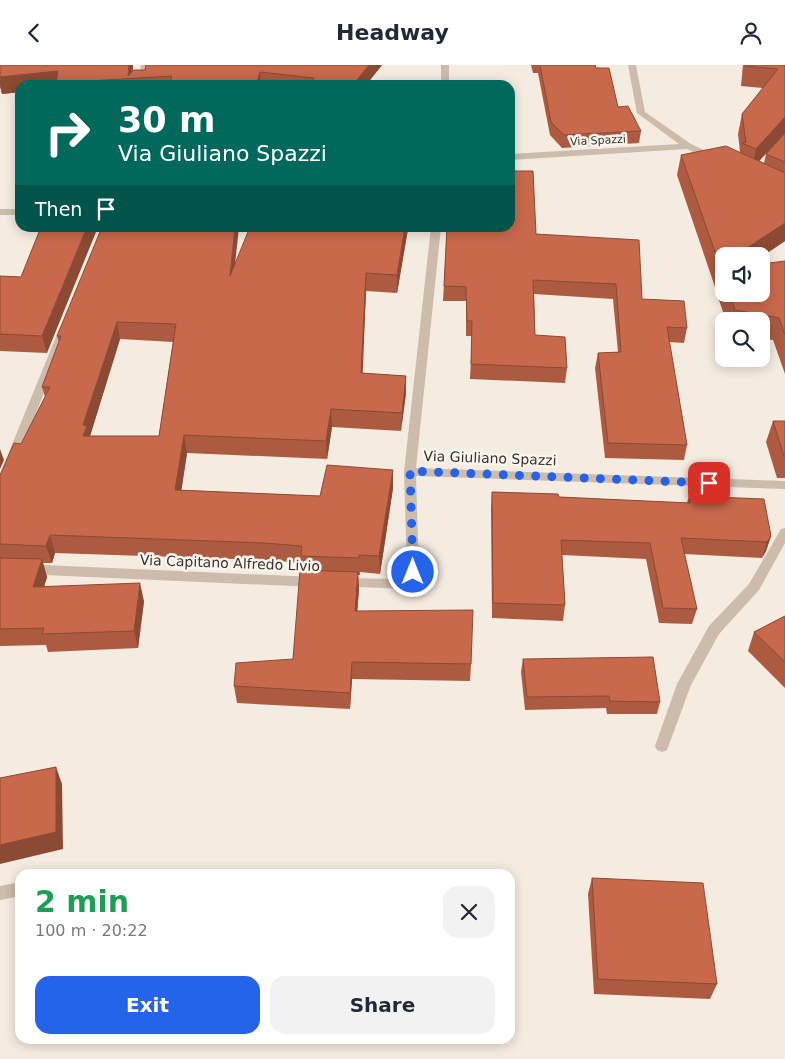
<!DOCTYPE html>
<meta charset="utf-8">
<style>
body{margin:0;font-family:"DejaVu Sans",sans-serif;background:#f2f2f3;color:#1f2937;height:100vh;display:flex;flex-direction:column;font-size:19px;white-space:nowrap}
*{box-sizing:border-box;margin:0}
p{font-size:16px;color:#747a83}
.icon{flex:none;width:28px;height:28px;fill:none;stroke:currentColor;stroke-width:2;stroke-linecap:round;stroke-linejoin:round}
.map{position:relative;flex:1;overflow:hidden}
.drawer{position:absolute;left:15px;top:804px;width:500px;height:175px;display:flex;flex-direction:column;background:#fff;border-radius:15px;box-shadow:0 2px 12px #0003}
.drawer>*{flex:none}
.guide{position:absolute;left:15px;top:15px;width:500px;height:152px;border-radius:15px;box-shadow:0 2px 12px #0003;background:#00695c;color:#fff;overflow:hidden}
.tools{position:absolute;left:715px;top:182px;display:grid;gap:10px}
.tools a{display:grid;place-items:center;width:55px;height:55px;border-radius:10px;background:#fff;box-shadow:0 2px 12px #0003;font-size:25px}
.pin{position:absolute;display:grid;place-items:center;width:42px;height:42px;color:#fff;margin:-21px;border-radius:10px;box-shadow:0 2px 8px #0006}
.me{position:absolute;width:55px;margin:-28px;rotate:0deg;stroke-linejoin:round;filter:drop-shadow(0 0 4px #0008)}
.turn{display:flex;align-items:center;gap:18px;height:105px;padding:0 20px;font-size:22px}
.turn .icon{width:65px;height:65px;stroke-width:2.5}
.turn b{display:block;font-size:35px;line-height:42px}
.then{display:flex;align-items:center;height:48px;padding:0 20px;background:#0003;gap:10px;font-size:19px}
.round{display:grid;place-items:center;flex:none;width:52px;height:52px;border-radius:15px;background:#f2f2f3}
.summary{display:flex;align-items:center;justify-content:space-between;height:85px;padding:0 20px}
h1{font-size:30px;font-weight:600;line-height:38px;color:#1e9e55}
.button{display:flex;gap:10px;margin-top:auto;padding:10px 20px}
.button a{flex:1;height:58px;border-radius:15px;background:#2563eb;color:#fff;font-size:20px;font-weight:600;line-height:58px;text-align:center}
.button a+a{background:#f2f2f3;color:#1f2937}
header{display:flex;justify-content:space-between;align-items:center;height:65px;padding:0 20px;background:#fff;font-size:22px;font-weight:600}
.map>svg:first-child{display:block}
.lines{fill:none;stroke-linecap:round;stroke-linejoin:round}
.minor{fill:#cdbbac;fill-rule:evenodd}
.wall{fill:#ac5a40;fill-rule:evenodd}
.shaded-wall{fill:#8c4a34}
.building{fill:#c8694b;stroke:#8c4a34;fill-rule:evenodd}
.route{stroke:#2563eb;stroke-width:9;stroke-dasharray:0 16.2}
.labels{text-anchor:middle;stroke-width:5;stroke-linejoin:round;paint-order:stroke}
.far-street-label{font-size:11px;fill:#3b302b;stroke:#fbf5ee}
.street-label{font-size:14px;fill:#3b302b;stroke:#fbf5ee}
</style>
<header><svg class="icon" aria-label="back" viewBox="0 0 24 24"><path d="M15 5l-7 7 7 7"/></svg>Headway<svg class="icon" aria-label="person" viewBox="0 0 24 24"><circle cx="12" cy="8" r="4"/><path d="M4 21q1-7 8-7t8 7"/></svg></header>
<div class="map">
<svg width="785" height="994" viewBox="0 0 785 994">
<rect width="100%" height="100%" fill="#f4ebe1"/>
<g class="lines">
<g class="minor">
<path d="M141,0H149L146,20H138Z"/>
<rect x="441" y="0" width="8" height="20"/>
<path d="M628,0H636L645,47L691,79L717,91V95H711L687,84L510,95V89L679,79L637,48Z"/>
<rect x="0" y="144" width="20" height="6"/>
<path d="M431,162H441L416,403L785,416V424L416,411L419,507C416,513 411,522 404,524L338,521L336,518L338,515L342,513L401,514L407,506L404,407Z"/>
<path d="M65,259L70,262L6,424L0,428V409L60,262Z"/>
<path d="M785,463V478L759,525L719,569L691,620L667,685L662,687L657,685L655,681L677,619L709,561L749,519L781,464Z"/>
<path d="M0,498L315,512L319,514L321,517L319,520L315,522L0,508Z"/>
<path d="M20,817V831L0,835V821Z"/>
</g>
</g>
<g class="wall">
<path d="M0,0H133V7L145,5L146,0H382L366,20H20V27L2,29L0,22Z"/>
<path d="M531,0H595L596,3L618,42L641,66L639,78L562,83L550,70L538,8H533Z"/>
<path d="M743,0H785V176L761,192L724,191V229H761L785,196V309L773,275L761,273V256H726L716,226L717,221L715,222L677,110L681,90L740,87L738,69L742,49L763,23L741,21ZM782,71L766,89L764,98L759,96L781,72Z"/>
<path d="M41,162L47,288L0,286V211L21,212Z"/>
<path d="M405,162H408V164L397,228L366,226L362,308L406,311V328L401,366L332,362L327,394L187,388L181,425L320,431L393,423L380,509L360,507V510H358L359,524L357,546L471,599L470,616L352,614L350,644L237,638L234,621L293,594L302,505L301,498L266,495L55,488L52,498H43L47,512L44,522L144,536L138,583L48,587L46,580L0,581V409L21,379L45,332L42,322L59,277L57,271L235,199ZM120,274L173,277L159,371H90Z"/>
<path d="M447,162L536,169L642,234L687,263L684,278L669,277L687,380L684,395L605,393L595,303L598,288L618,287L613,234L534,229L535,270L567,303L565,318L470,314L472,271H466V236H443Z"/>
<path d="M773,356H785V413H777L766,377Z"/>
<path d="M492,427L559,432L687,438L689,431L771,471L766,486L762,493L684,489L697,544L692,559L659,558L646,494L562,490L565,540L563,556L492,553L491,443Z"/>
<path d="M785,551V623L748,586L754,567Z"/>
<path d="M523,594L660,637L657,649H607L606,643L525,645L521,607Z"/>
<path d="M592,813L717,919L710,934L594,929L588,829Z"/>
</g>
<g class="shaded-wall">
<path d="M129,0H133L132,13L128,11Z"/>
<path d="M369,0H382L366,20H353Z"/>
<path d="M58,6L56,18L57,20H20V27L2,29L0,19V12Z"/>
<path d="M260,7L261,20H256Z"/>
<path d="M785,52V71L781,72L751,105L756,84Z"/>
<path d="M785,158V176L761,192L735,191Z"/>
<path d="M87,162H98L47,288L42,271Z"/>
<path d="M235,162H239L232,228L230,211Z"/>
<path d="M405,162H408V164L397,228V210Z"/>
<path d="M724,198V211L721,204L717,221L715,222L720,201Z"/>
<path d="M366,208V226L362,325L361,308Z"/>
<path d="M117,257L120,274L90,371H83V360Z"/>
<path d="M406,311V328L401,366L402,348Z"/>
<path d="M331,344L332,362L327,394L326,376Z"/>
<path d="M184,370L187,388L179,442L175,425Z"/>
<path d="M0,384L4,395L0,404Z"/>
<path d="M393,405V423L380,509L379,491Z"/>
<path d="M50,470L55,488L52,498L46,481Z"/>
<path d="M771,471L766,486L762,493L767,477Z"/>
<path d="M42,494L47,512L39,539L33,522Z"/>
<path d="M358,507L359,524L356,563L355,546Z"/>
<path d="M140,518L144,536L138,583L134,566Z"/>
<path d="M352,597V614L350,644V628Z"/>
<path d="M56,702L62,719L63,784L0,799V780Z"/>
</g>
<g class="building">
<path d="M0,0H129L128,11L134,5H145L146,0H369L353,20H311L314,13L260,7L256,20H169L172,11L56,18L58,6L0,12Z"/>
<path d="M540,0H595L596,3H609L618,42L628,41L641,66L564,70L551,57Z"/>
<path d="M745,0H785V52L756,84L742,78L746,77L742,49L778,4L745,1Z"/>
<path d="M785,68V97L766,89Z"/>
<path d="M726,81L785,108V158L735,191H724V198L720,201L681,90Z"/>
<path d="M510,106H533L536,169L639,175L642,234L684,236L687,263L667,262L687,380L608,378L598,288L621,287L616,219L533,215L535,270L565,272L567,303L471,299L472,256H467L466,222L444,221L447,162H510Z"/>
<path d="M41,162H87L42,271L0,269V211L21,212Z"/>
<path d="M102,162H235L230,211L250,162H405L397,210L366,208L361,308L406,311L402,348L331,344L326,376L184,370L175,425L320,431L327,400L393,405L379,491L359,490V493L301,491L302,481L264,478L50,470L46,481L0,479V409L1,408L14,378L21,379L50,322H42L61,271H57ZM117,257L176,259L159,371H83L87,361L83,360Z"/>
<path d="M785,196V270L779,253L735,245L730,229H761V199Z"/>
<path d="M721,204H724V211Z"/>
<path d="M773,356H785V391H784Z"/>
<path d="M492,427L558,429L559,432L690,438L689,431L764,434L771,471L767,477L681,473L697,544L663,543L650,478L561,475L565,540L493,538Z"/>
<path d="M0,493L42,494L33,522L140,518L134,566L42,569L44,563L0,564Z"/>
<path d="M300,505L358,507L355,546L473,545L471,599L352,597L350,628L234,621L236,598L293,594Z"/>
<path d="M785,551V597L754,567Z"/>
<path d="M653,592L660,637L610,636L609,631L527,632L523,594Z"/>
<path d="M56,702V767L0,780V713Z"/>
<path d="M592,813L703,818L717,919L598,914Z"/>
</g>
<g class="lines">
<path class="route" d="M413,507L410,406L709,418"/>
</g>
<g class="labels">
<g class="far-street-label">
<text transform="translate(598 75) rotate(-3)" y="4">Via Spazzi</text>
</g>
<g class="street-label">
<text transform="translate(490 393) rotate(2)" y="5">Via Giuliano Spazzi</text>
<text transform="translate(230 498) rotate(2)" y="5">Via Capitano Alfredo Livio</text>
</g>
</g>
</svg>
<div class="tools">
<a><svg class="icon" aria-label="sound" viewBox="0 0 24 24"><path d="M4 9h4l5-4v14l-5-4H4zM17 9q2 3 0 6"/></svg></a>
<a><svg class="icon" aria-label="search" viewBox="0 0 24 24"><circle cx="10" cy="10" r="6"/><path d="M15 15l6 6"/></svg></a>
</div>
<div class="pin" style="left:709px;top:418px;background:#d93025"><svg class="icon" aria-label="arrive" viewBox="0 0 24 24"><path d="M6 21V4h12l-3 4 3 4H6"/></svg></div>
<svg class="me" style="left:413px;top:507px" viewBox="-20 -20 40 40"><circle r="17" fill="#2563eb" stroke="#fff" stroke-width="3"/><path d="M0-11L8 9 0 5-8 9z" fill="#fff"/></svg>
<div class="guide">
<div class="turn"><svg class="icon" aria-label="right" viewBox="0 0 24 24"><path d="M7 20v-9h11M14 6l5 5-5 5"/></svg><div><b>30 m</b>Via Giuliano Spazzi</div></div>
<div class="then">Then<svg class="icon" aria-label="arrive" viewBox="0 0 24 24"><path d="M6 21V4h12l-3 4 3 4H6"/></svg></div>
</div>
<section class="drawer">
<div class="summary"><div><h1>2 min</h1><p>100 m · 20:22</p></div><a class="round"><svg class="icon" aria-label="close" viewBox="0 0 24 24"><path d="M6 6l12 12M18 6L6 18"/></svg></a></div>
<div class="button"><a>Exit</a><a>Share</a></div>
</section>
</div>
